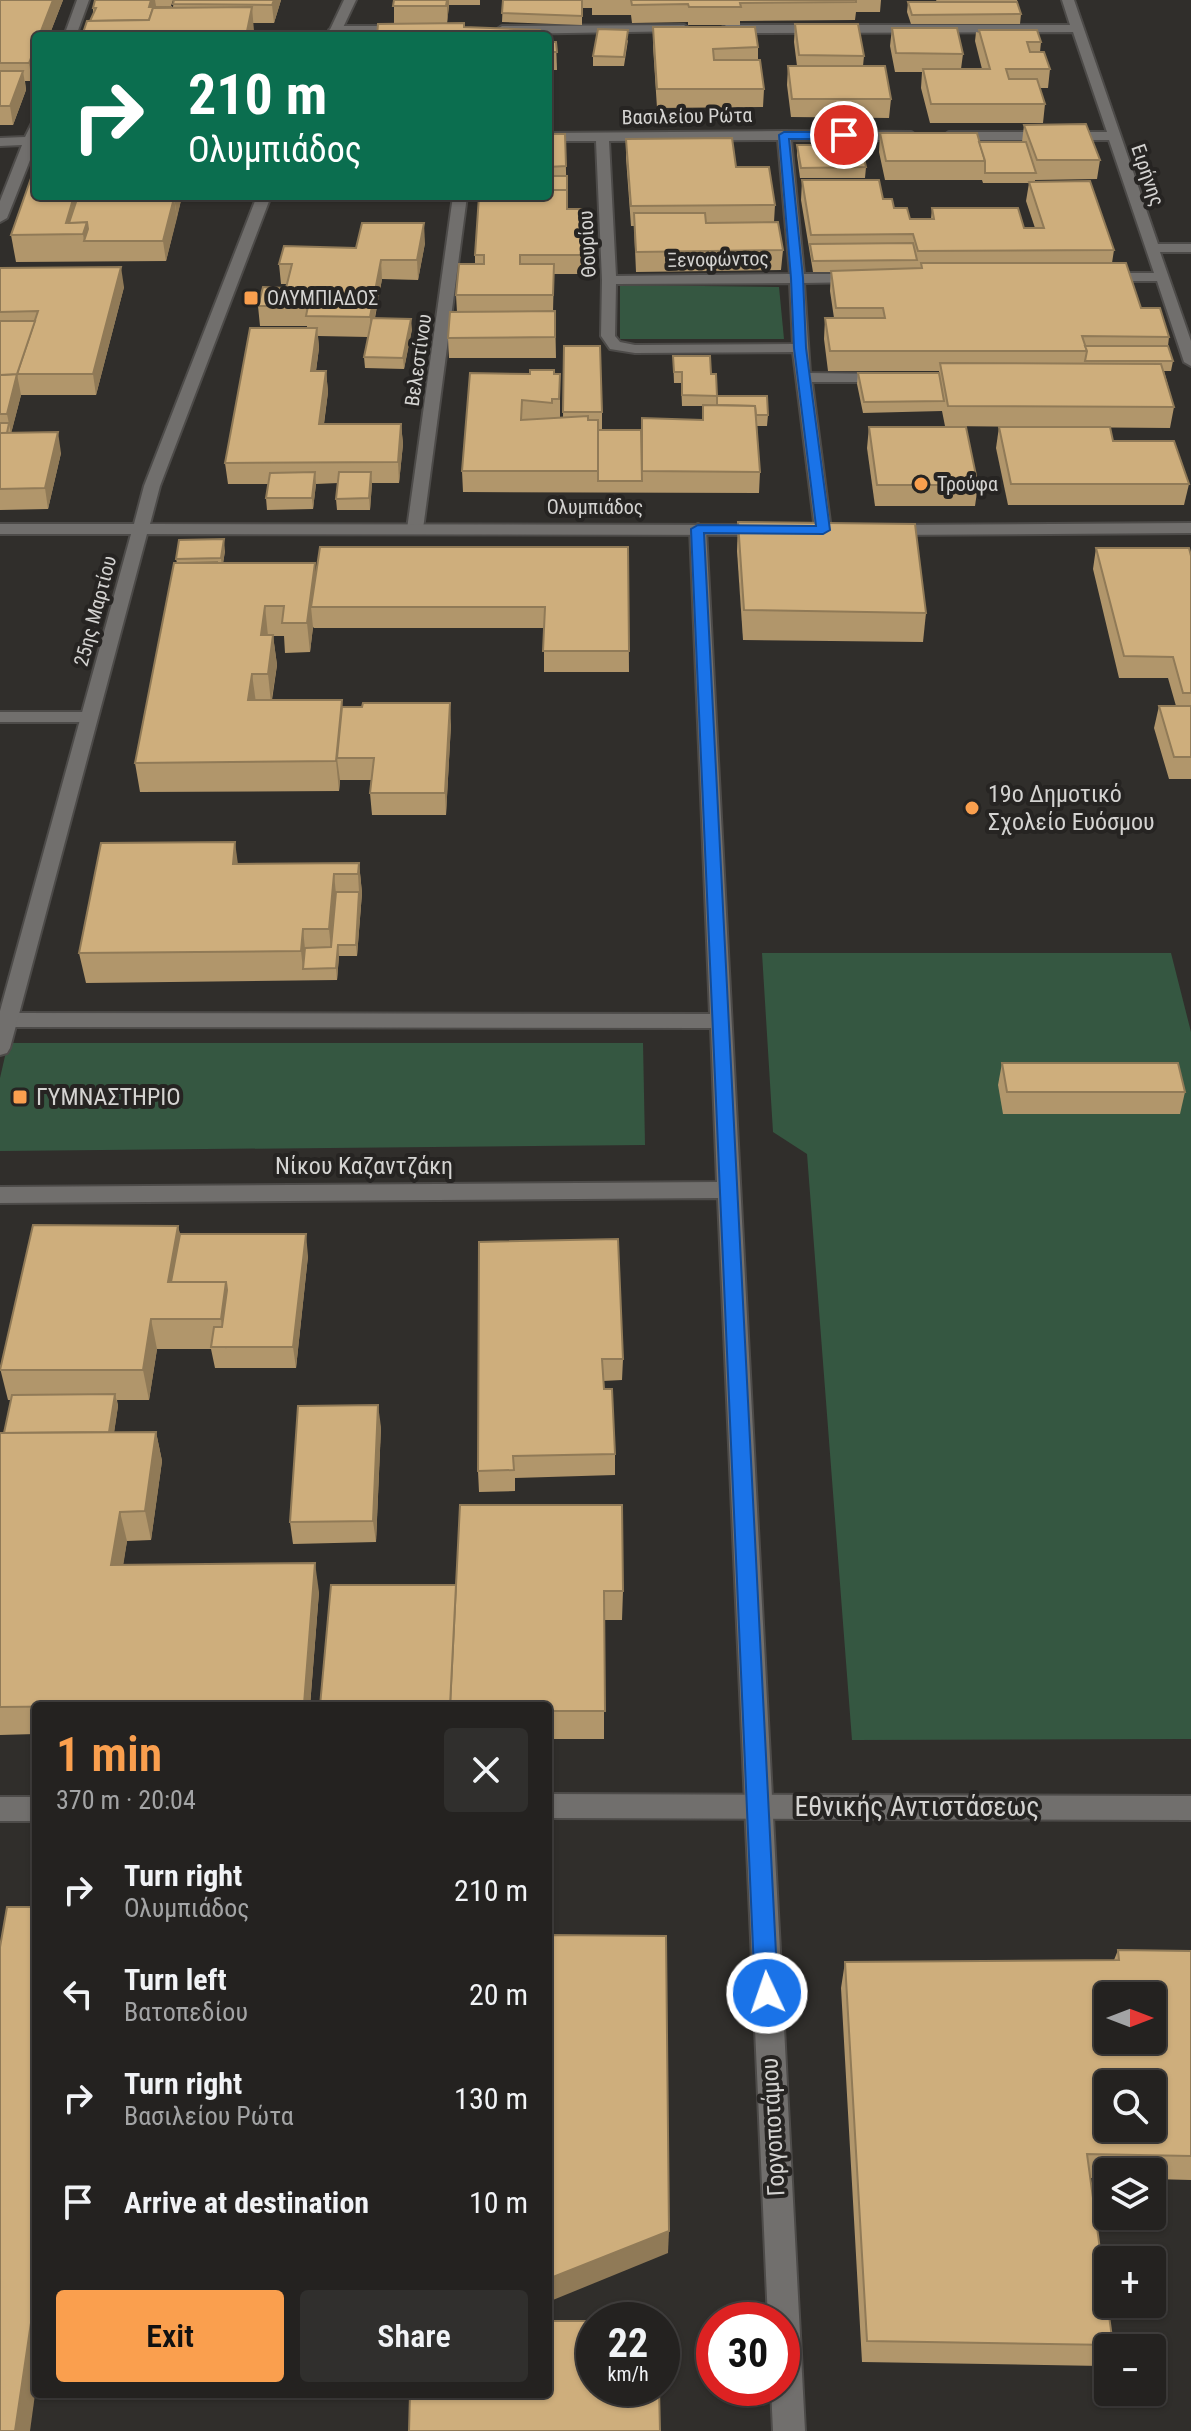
<!DOCTYPE html>
<meta charset="utf-8">
<style>
body{margin:0;font-family:"Roboto Condensed",sans-serif;background:#302f2d;color:#f1f3f6;height:100vh;display:flex;flex-direction:column;font-size:30px;white-space:nowrap}
*{box-sizing:border-box;margin:0}
p{font-size:26px;color:#a3a4a5}
.icon{flex:none;width:44px;height:44px;fill:none;stroke:currentColor;stroke-width:2;stroke-linecap:round;stroke-linejoin:round}
.map{position:relative;flex:1;overflow:hidden}
.details{position:absolute;left:32px;top:1702px;width:520px;height:696px;display:flex;flex-direction:column;background:#242220;border-radius:8px;box-shadow:0 2px 6px #0004,0 0 0 2px #413f3e}
.details>*{flex:none}
.hud{position:absolute;left:32px;top:32px;width:520px;height:168px;border-radius:8px;box-shadow:0 2px 6px #0004,0 0 0 2px #413f3e;background:#0b6e4f;color:#fff;overflow:hidden}
.needle{width:52px;rotate:90deg}
.fabs{position:absolute;left:1094px;top:1982px;display:grid;gap:16px}
.fabs a{display:grid;place-items:center;width:72px;height:72px;border-radius:8px;background:#242220;box-shadow:0 2px 6px #0004,0 0 0 2px #413f3e;font-size:40px}
.speed{position:absolute;left:576px;top:2302px;display:flex;gap:16px;font-size:40px;font-weight:700;text-align:center}
.speed>*{display:grid;place-content:center;width:104px;height:104px;border-radius:50%;background:#242220;box-shadow:0 2px 6px #0004,0 0 0 2px #413f3e;line-height:1}
.speed small{font-size:20px;font-weight:400}
.speed .limit{border:12px solid #d22;background:#fff;color:#111}
.pin{position:absolute;display:grid;place-items:center;width:68px;height:68px;color:#fff;margin:-34px;border:4px solid #fff;border-radius:50%;box-shadow:0 2px 8px #0007}
.me{position:absolute;width:88px;margin:-44px;rotate:357deg;stroke-linejoin:round;filter:drop-shadow(0 0 6px #0008)}
.turn{display:flex;align-items:center;gap:28px;height:168px;padding:0 24px;font-size:36px}
.turn .icon{width:104px;height:104px;stroke-width:2.5}
.turn b{display:block;font-size:56px;line-height:68px}
.round{display:grid;place-items:center;flex:none;width:84px;height:84px;border-radius:8px;background:#302f2d}
.head{display:flex;align-items:center;justify-content:space-between;height:136px;padding:0 24px}
h1{font-size:48px;font-weight:600;line-height:60px;color:#fa9f4e}
.button{display:flex;gap:16px;margin-top:auto;padding:16px 24px}
.button a{flex:1;height:92px;border-radius:8px;background:#fa9f4e;color:#111;font-size:32px;font-weight:600;line-height:92px;text-align:center}
.button a+a{background:#302f2d;color:#f1f3f6}
ul{padding:0;list-style:none}
li{display:flex;align-items:center;gap:24px;height:104px;padding:0 24px}
li div{flex:1}
li b{display:block;font-size:30px}
li em{font-style:normal}
.map>svg:first-child{display:block}
.green{fill:#355741}
.lines{fill:none;stroke-linecap:round;stroke-linejoin:round}
.minor-casing{stroke:#4d4b49;stroke-width:4}
.tertiary-casing{stroke:#4d4b49;stroke-width:4}
.minor{fill:#716f6d;fill-rule:evenodd}
.tertiary{fill:#716f6d;fill-rule:evenodd}
.wall{fill:#b1966b}
.shaded-wall{fill:#907a57}
.building{fill:#ceae7c;stroke:#907a57;stroke-width:2;fill-rule:evenodd}
.route{fill:#1a73e8;stroke:#114b97;stroke-width:2}
.poi-dot{fill:#fa9f4e;stroke:#262422;stroke-width:3}
.labels{text-anchor:middle;stroke-width:8;stroke-linejoin:round;paint-order:stroke}
.far-street-label{font-size:20px;fill:#d4d3d1;stroke:#262422}
.far-poi-label{font-size:20px;fill:#d4d3d1;stroke:#262422;text-anchor:start}
.poi-label{font-size:24px;fill:#d4d3d1;stroke:#262422;text-anchor:start}
.street-label{font-size:24px;fill:#d4d3d1;stroke:#262422}
.near-street-label{font-size:28px;fill:#d4d3d1;stroke:#262422}
</style>
<div class="map">
<svg width="1191" height="2431" viewBox="0 0 1191 2431">
<rect width="100%" height="100%" fill="#302e2b"/>
<g class="green">
<path d="M620,285L779,287L784,339H620Z"/>
<path d="M762,953H1171L1191,1032V1739L852,1740L807,1154L773,1132Z"/>
<path d="M8,1043H643L645,1145L0,1151V1078Z"/>
</g>
<g class="lines">
<g class="minor-casing">
<g id="minor">
<path d="M77,0H89L76,36H64Z"/>
<path d="M1062,0H1074L1158,244H1191V252H1160L1191,341V366L1184,362L1157,281H1103L1096,277L1103,273H1154L1109,140H949L943,136L949,132H1107L1073,32L726,33L720,29L726,25H1070Z"/>
<path d="M684,25L690,29L688,31L502,34L496,30L502,26Z"/>
<path d="M335,26H408L414,30L408,34L331,32L329,30Z"/>
<path d="M36,122V145L7,218L0,222V201L22,145L0,146V138L25,137L32,123Z"/>
<path d="M784,131L911,132L917,136L911,140H791L804,274H860L867,278L860,282L804,283L810,373L887,374L894,378L887,382H812L831,530L823,535L815,530L793,352L635,353L610,349L601,336L602,280L596,141H548V133ZM778,140L790,274L616,276L609,141ZM790,283L793,344L635,345L620,342L615,336L616,284Z"/>
<path d="M453,196H467L423,529L415,534L407,529Z"/>
<path d="M698,524L706,529L805,2431H773L771,2388H782V2320H768L718,1198L0,1203V1187L717,1182L711,1028L0,1027V1013L710,1014L690,529Z"/>
<path d="M0,712H89L98,717L89,722H0Z"/>
</g>
</g>
<g class="tertiary-casing">
<g id="tertiary">
<path d="M344,0H356L339,36H327Z"/>
<path d="M257,196H271L160,486L150,524L767,525L775,530L767,535L147,534L10,1048L7,1053L0,1055V1011L131,534H0V524H134L144,486Z"/>
<path d="M1191,523V533L885,535L877,530L885,525Z"/>
<path d="M548,1794L1191,1796V1820L548,1818Z"/>
<rect x="0" y="1797" width="36" height="24"/>
</g>
</g>
<use href="#minor" class="minor"/>
<use href="#tertiary" class="tertiary"/>
</g>
<g class="wall">
<path d="M0,0H63L49,36H36L32,81H25L26,90L13,125H0Z"/>
<path d="M95,0H173L171,6L156,7H173L174,0H281L274,23H253V36H82L93,14V8Z"/>
<path d="M394,0H480V5H449L447,23H394Z"/>
<path d="M503,0H881L880,12H856L855,20L740,21V25H688V22L632,23L631,15H592V8H582V25L502,22Z"/>
<path d="M905,0H1017L1021,14L1020,24H911L907,12L908,2H937L936,0Z"/>
<path d="M795,24L864,56L863,66L891,99L889,118L791,117L787,85L788,66H797L794,42Z"/>
<path d="M653,27L758,47V60L764,89L763,107L657,108L653,46Z"/>
<path d="M892,28L963,54L961,69H982L975,41L976,32L1041,42L1040,52L1050,69L1048,88H1040L1045,104L1043,123H930L921,88L922,72H895L890,46Z"/>
<path d="M628,40L624,66H593V56Z"/>
<path d="M548,42H556L557,70H548Z"/>
<path d="M1024,125L1100,160L1097,179L1035,180V182L1114,250L1112,263L1141,308L1169,337L1168,346L1173,361L1171,371H1164L1174,407L1170,428L945,426L942,411L863,413L857,384L858,373H939V371H828L824,339L825,318H834L830,291L831,272H813L801,200L802,180L883,199L910,219H931L932,208L1024,228H1035L1026,201L1029,183H983L982,180H885L879,152L880,133L979,142H1022Z"/>
<path d="M548,134H565L567,209H588V274H554L553,311H555L556,358H449L448,338L457,312L456,295L475,264V255L548,196Z"/>
<path d="M626,139L736,167L775,205L774,222L783,250L781,270L636,272L634,226H631L626,158Z"/>
<path d="M797,145L849,149L866,167L865,178H800L797,155Z"/>
<path d="M36,196H182L166,261L16,262L11,235Z"/>
<path d="M372,196H407V197Z"/>
<path d="M425,243L418,280L382,279L375,318L412,329L404,369L365,368L364,357L368,337L318,336L319,348L316,371H326L328,392L324,424H401L403,444L399,483H372L370,510H337L336,499L338,483L316,484L313,509L267,510L266,498L268,484H228L225,463L307,328V326H260L258,306L286,288L287,284H281L279,264L356,248Z"/>
<path d="M0,268L124,287L96,395H21L11,433L61,453L48,509L0,510Z"/>
<path d="M564,346L602,412V430H641L702,420L703,406H682L681,383H674L673,356L711,374L717,396L716,405L717,396L768,415L767,426H757L760,472L759,493L463,492L462,471L470,373L560,374V418H563Z"/>
<path d="M869,427L978,485L975,506H875L867,448Z"/>
<path d="M999,427L1113,441L1189,484L1184,505H1008L996,448Z"/>
<path d="M738,522L926,613L923,642L743,640L737,551Z"/>
<path d="M628,547L629,672H544V628H314L313,627L310,652L285,653L284,636H273L277,665L272,700H342V707L451,724L446,815H372L370,793L371,780H340L339,791L140,792L135,763L177,563L176,559L225,551L223,563L316,574Z"/>
<path d="M1096,548L1191,556V779H1169L1154,728L1159,706H1176L1168,678H1119L1093,569Z"/>
<path d="M359,863L362,893L357,956H339L337,980L86,983L79,953Z"/>
<path d="M1002,1063L1185,1092L1180,1114H1003L998,1085Z"/>
<path d="M178,1226L180,1234L308,1256L296,1368H215L211,1349H157L149,1400H117L118,1406L114,1432H156L162,1461L151,1540L127,1541L123,1564L319,1592L310,1706H36V1734L0,1735V1433H4L11,1400H8L0,1368Z"/>
<path d="M479,1242L623,1359L622,1380L603,1381L615,1454V1475L515,1478V1491L479,1492L478,1471Z"/>
<path d="M381,1427L376,1542L293,1544L290,1522Z"/>
<path d="M331,1585L623,1591L622,1620H604V1739H548V1706Z"/>
<path d="M1118,1950L1191,1951V2180L1152,2179V2172H1108V2178H1090L1113,2345L1111,2348H1108V2354L1102,2366L862,2362L841,1988L845,1962L1114,1960Z"/>
</g>
<g class="shaded-wall">
<path d="M53,0H63L49,36H39Z"/>
<path d="M151,0H155L156,6L154,15L149,7Z"/>
<path d="M274,0H281L274,23L272,5Z"/>
<path d="M447,0H449V5L447,24Z"/>
<path d="M252,7L254,31L253,36H246Z"/>
<path d="M36,45V72L32,81L29,63Z"/>
<path d="M23,71L26,90L13,125L10,106Z"/>
<path d="M74,196H78L76,230L66,223Z"/>
<path d="M174,196H182L177,218Z"/>
<path d="M174,198L177,218L166,261L163,241Z"/>
<path d="M87,222L90,241H84L83,234Z"/>
<path d="M424,223L425,243L418,280L417,260Z"/>
<path d="M381,260L382,279L371,337L370,317Z"/>
<path d="M121,267L124,287L96,395L93,374Z"/>
<path d="M411,319L412,329L404,369L403,358Z"/>
<path d="M317,328L319,348L313,392L311,371Z"/>
<path d="M326,371L328,392L321,445L319,424Z"/>
<path d="M17,374L21,395L11,434L7,414Z"/>
<path d="M401,424L403,444L399,483L398,462Z"/>
<path d="M58,432L61,453L48,509L45,488Z"/>
<path d="M315,472L316,484L313,509L312,498Z"/>
<path d="M371,472L372,483L370,510L369,498Z"/>
<path d="M224,539L225,551L222,570L221,558Z"/>
<path d="M315,563L318,592L311,607L313,627L310,652L307,623Z"/>
<path d="M265,606L268,636L261,635Z"/>
<path d="M273,635L277,665L271,703L268,674Z"/>
<path d="M252,674L256,703L248,700Z"/>
<path d="M342,700L344,729L337,758L340,780L339,791L336,761Z"/>
<path d="M450,703L451,724L446,815L445,793Z"/>
<path d="M235,842L239,872L233,864Z"/>
<path d="M359,863L362,893L357,956L356,945L359,892L358,874Z"/>
<path d="M334,874L337,904L332,959L329,929Z"/>
<path d="M303,929L306,959L303,969L301,951Z"/>
<path d="M338,945L339,956L337,980L336,968Z"/>
<path d="M178,1226L184,1256L178,1290L168,1282Z"/>
<path d="M306,1234L308,1256L296,1368L293,1347Z"/>
<path d="M226,1282L231,1312L226,1349L221,1319Z"/>
<path d="M151,1319L157,1349L149,1400L143,1370Z"/>
<path d="M115,1394L118,1406L110,1461L107,1449Z"/>
<path d="M378,1405L381,1427L376,1542L373,1521Z"/>
<path d="M156,1432L162,1461L151,1540L145,1511Z"/>
<path d="M120,1512L127,1541L119,1593L111,1565Z"/>
<path d="M315,1563L319,1592L310,1706H304Z"/>
<path d="M669,2231L668,2253L548,2302V2279Z"/>
<path d="M36,2289V2387L30,2431H15Z"/>
</g>
<g class="building">
<path d="M0,0H53L39,36H36V45L29,63H0Z"/>
<path d="M95,0H151L149,7H172L153,8L149,20L90,21L96,8H93Z"/>
<path d="M174,0H274L272,5L173,4Z"/>
<path d="M394,0H447L446,6H393Z"/>
<path d="M503,0H582V16L502,13Z"/>
<path d="M631,0H856V2L740,3L741,7H689L688,4L632,5Z"/>
<path d="M908,2H1017L1021,14L912,15Z"/>
<path d="M252,7L246,36H82L87,21L149,20L153,8Z"/>
<path d="M464,23V27L540,30V36H377L378,24Z"/>
<path d="M795,24H858L864,56L799,55Z"/>
<path d="M653,27H755L758,47L713,49L714,60H760L764,89H657Z"/>
<path d="M892,28H957L963,54L896,53Z"/>
<path d="M598,29L628,30L624,57L593,56Z"/>
<path d="M979,30H1037L1041,42H1027L1030,52H1044L1050,69H1006L1009,79H1037L1045,104H931L923,69H990Z"/>
<path d="M548,42H556L557,52H548Z"/>
<path d="M788,66H885L891,99H792Z"/>
<path d="M0,71H23L10,106H0Z"/>
<path d="M1086,124L1100,160H1037L1024,125Z"/>
<path d="M880,133H977L985,161H886Z"/>
<path d="M548,134H565L566,166L548,167Z"/>
<path d="M732,138L736,167H769L775,205L631,206L626,139Z"/>
<path d="M979,142H1026L1036,173H985V161Z"/>
<path d="M797,145H849V149H862L866,167L801,168Z"/>
<path d="M36,164V196H74L66,223L87,222L83,234L11,235Z"/>
<rect x="548" y="176" width="19" height="14"/>
<path d="M802,180H879L883,199H892L894,208H907L910,219H934L932,208H1018L1024,228H1044L1029,182L1090,181L1114,250L918,251L913,234L811,235Z"/>
<path d="M548,190H567V209H588V255H520V264H554L553,295H456L459,264H484V255H475L479,196H548Z"/>
<path d="M78,196H121L122,198H174L163,241H84L88,229L87,222L69,223Z"/>
<path d="M634,213H705L706,223L778,222L783,250L636,252Z"/>
<path d="M362,223H424L417,260H381L370,317L306,316L308,306H258L263,287L286,288L292,264H279L284,246L356,248Z"/>
<path d="M913,243L917,260L813,261L810,244Z"/>
<path d="M921,263H1126L1141,308H1160L1169,337L1082,336L1087,351H830L825,318H885L883,308H836L831,271L922,268Z"/>
<path d="M121,267L93,374H17L7,414H0V375L17,374L38,311L0,312V268Z"/>
<path d="M555,311V337L448,338L450,312Z"/>
<path d="M372,318L411,319L403,358L364,357Z"/>
<path d="M0,321H35L17,374L0,375Z"/>
<path d="M250,328H317L311,371H326L319,424H401L398,462L225,463Z"/>
<path d="M564,346H600L602,412H563Z"/>
<path d="M1085,346H1168L1173,361H1085L1087,351Z"/>
<path d="M673,356H710L711,374H716L717,396L682,395V372H674Z"/>
<path d="M940,363L1161,364L1174,407L948,406Z"/>
<path d="M530,370H554V374H560L559,399H552V403L522,400L521,420L588,416V420H598V471H462L470,373L530,374Z"/>
<path d="M858,373H939L944,401L864,402Z"/>
<path d="M717,396H767L768,415H756L755,406L717,405Z"/>
<path d="M703,405L755,406L760,472L642,471V418L703,420Z"/>
<path d="M0,423H9L7,433H0Z"/>
<path d="M869,427H966L978,485H877Z"/>
<path d="M999,427H1110L1113,441H1174L1189,484H1011Z"/>
<path d="M598,430H641L642,481H598Z"/>
<path d="M58,432L45,488L0,489V433Z"/>
<path d="M315,472L312,498H266L270,473Z"/>
<path d="M339,472H371L369,498L336,499Z"/>
<path d="M738,522L915,524L926,613L744,610Z"/>
<path d="M224,539L221,558L176,559L179,540Z"/>
<path d="M320,547H628L629,651H543L545,607H311Z"/>
<path d="M1096,548H1189L1191,556V693H1183L1173,657L1124,656Z"/>
<path d="M217,562V563H185Z"/>
<path d="M174,563H315L307,623H282L284,606H265L261,635H273L268,674H252L248,700H342L336,761L135,763Z"/>
<path d="M363,703H450L445,793H370L374,758H337L342,707H362Z"/>
<path d="M1159,706H1191V757H1174Z"/>
<path d="M235,842L233,864L359,863L358,874H334L329,929H303L301,951L79,953L101,843Z"/>
<path d="M336,892H359L356,945H338L336,968L303,969L305,948L331,947Z"/>
<path d="M1002,1063H1178L1185,1092H1007Z"/>
<path d="M33,1225L178,1226L168,1282H226L221,1319H151L143,1370H0Z"/>
<path d="M180,1234H306L293,1347H211L214,1327H222L227,1290L226,1282H171Z"/>
<path d="M618,1239L623,1359H602L604,1389H612L615,1454L513,1456L514,1470L478,1471L479,1242Z"/>
<path d="M115,1394L109,1432L4,1433L12,1395Z"/>
<path d="M378,1405L373,1521L290,1522L298,1406Z"/>
<path d="M156,1432L145,1511L120,1512L111,1565L315,1563L304,1704L0,1707V1433Z"/>
<path d="M460,1505H622L623,1591H604L605,1711H548V1706H450Z"/>
<path d="M331,1585H456L450,1706H320Z"/>
<path d="M7,1907H36V2289L15,2431H0V1947Z"/>
<path d="M548,1935L666,1936L669,2231L548,2279Z"/>
<path d="M1118,1950L1191,1951V2156L1087,2154L1113,2345L867,2341L845,1962L1119,1960ZM1108,1996H1152V2040H1108ZM1108,2084H1152V2128H1108Z"/>
<path d="M548,2321H594V2388H659L660,2431H409L410,2394H548Z"/>
</g>
<path class="route" d="M784,132H844L849,135L844,139H789L803,278L806,348L830,530L823,534L704,533L778,1993L775,2001L767,2004L758,2001L755,1993L691,529L698,525L816,526L794,348L791,278L779,135Z"/>
<g class="poi-dot">
<rect x="243" y="290" width="16" height="16" rx="4"/>
<circle cx="921" cy="484" r="8"/>
<circle cx="972" cy="808" r="8"/>
<rect x="12" y="1089" width="16" height="16" rx="4"/>
</g>
<g class="labels">
<g class="far-street-label">
<text transform="translate(687 116) rotate(-1)" y="7">Βασιλείου Ρώτα</text>
<text transform="translate(1148 175) rotate(71)" y="7">Ειρήνης</text>
<text transform="translate(587 244) rotate(-93)" y="7">Θουρίου</text>
<text transform="translate(718 259) rotate(-1)" y="7">Ξενοφώντος</text>
<text transform="translate(418 360) rotate(-82)" y="7">Βελεστίνου</text>
<text x="595" y="514">Ολυμπιάδος</text>
<text transform="translate(95 611) rotate(-75)" y="7">25ης Μαρτίου</text>
</g>
<g class="far-poi-label">
<text x="267" y="305">ΟΛΥΜΠΙΑΔΟΣ</text>
<text x="937" y="491">Τρούφα</text>
</g>
<g class="poi-label">
<text x="988" y="802">19ο Δημοτικό<tspan x="988" dy="28">Σχολείο Ευόσμου</tspan></text>
<text x="36" y="1105">ΓΥΜΝΑΣΤΗΡΙΟ</text>
</g>
<g class="street-label">
<text x="364" y="1174">Νίκου Καζαντζάκη</text>
<text transform="translate(773 2127) rotate(-93)" y="8">Γοργοποτάμου</text>
</g>
<g class="near-street-label">
<text x="917" y="1816">Εθνικής Αντιστάσεως</text>
</g>
</g>
</svg>
<div class="fabs">
<a><svg class="needle" viewBox="-14 -14 28 28"><path d="M0-13l5 13h-10z" fill="#e53935"/><path d="M0 13l5-13h-10z" fill="#a3a4a5"/></svg></a>
<a><svg class="icon" aria-label="search" viewBox="0 0 24 24"><circle cx="10" cy="10" r="6"/><path d="M15 15l6 6"/></svg></a>
<a><svg class="icon" aria-label="layers" viewBox="0 0 24 24"><path d="M12 4l9 5-9 5-9-5zM3 14l9 5 9-5"/></svg></a>
<a>+</a>
<a>−</a>
</div>
<div class="speed"><div>22<small>km/h</small></div><div class="limit">30</div></div>
<div class="pin" style="left:844px;top:135px;background:#d93025"><svg class="icon" aria-label="arrive" viewBox="0 0 24 24"><path d="M6 21V4h12l-3 4 3 4H6"/></svg></div>
<svg class="me" style="left:767px;top:1993px" viewBox="-20 -20 40 40"><circle r="17" fill="#1a73e8" stroke="#fff" stroke-width="3"/><path d="M0-11L8 9 0 5-8 9z" fill="#fff"/></svg>
<div class="hud">
<div class="turn"><svg class="icon" aria-label="right" viewBox="0 0 24 24"><path d="M7 20v-9h11M14 6l5 5-5 5"/></svg><div><b>210 m</b>Ολυμπιάδος</div></div>
</div>
<section class="details">
<div class="head"><div><h1>1 min</h1><p>370 m · 20:04</p></div><a class="round"><svg class="icon" aria-label="close" viewBox="0 0 24 24"><path d="M6 6l12 12M18 6L6 18"/></svg></a></div>
<ul>
<li><svg class="icon" aria-label="right" viewBox="0 0 24 24"><path d="M7 20v-9h11M14 6l5 5-5 5"/></svg><div><b>Turn right</b><p>Ολυμπιάδος</p></div><em>210 m</em></li>
<li><svg class="icon" aria-label="left" viewBox="0 0 24 24"><path d="M17 20v-9H6M10 6l-5 5 5 5"/></svg><div><b>Turn left</b><p>Βατοπεδίου</p></div><em>20 m</em></li>
<li><svg class="icon" aria-label="right" viewBox="0 0 24 24"><path d="M7 20v-9h11M14 6l5 5-5 5"/></svg><div><b>Turn right</b><p>Βασιλείου Ρώτα</p></div><em>130 m</em></li>
<li><svg class="icon" aria-label="arrive" viewBox="0 0 24 24"><path d="M6 21V4h12l-3 4 3 4H6"/></svg><div><b>Arrive at destination</b></div><em>10 m</em></li>
</ul>
<div class="button"><a>Exit</a><a>Share</a></div>
</section>
</div>
